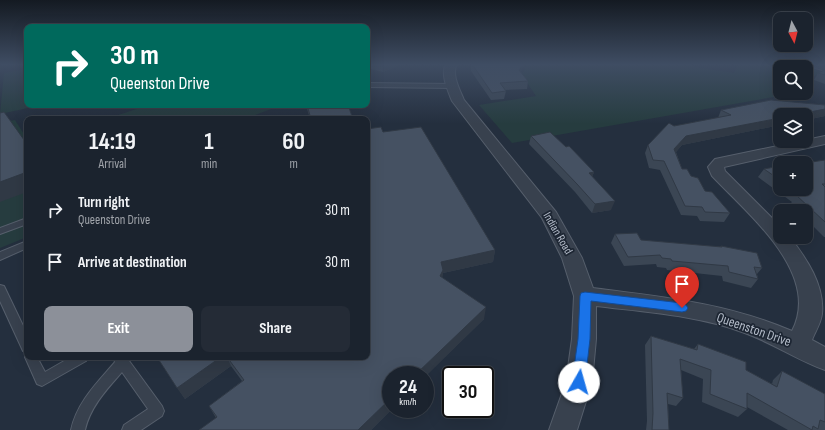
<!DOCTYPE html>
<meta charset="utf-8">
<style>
body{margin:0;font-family:"Sofia Sans Condensed",sans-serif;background:#242b36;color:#f1f3f6;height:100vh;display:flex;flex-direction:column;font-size:15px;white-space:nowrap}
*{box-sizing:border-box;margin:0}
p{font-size:13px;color:#a0a4aa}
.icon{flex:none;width:22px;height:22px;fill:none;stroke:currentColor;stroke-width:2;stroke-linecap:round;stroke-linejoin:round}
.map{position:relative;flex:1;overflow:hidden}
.panel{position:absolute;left:24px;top:116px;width:346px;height:244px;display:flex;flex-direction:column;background:#1b232e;border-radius:8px;box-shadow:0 4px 16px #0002,0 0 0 1px #39404a}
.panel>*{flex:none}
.guide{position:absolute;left:24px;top:24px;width:346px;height:84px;border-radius:8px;box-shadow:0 4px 16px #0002,0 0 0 1px #39404a;background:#00695c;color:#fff;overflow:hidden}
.needle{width:26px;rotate:173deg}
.controls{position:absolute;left:773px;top:12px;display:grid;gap:8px}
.controls a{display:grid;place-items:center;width:40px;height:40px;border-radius:8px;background:#1b232e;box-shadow:0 4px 16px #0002,0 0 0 1px #39404a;font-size:20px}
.speed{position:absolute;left:382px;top:366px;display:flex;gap:8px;font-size:20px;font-weight:700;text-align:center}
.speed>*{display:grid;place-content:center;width:52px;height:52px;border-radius:50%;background:#1b232e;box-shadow:0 4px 16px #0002,0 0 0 1px #39404a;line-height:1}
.speed small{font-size:10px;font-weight:400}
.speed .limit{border:2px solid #111;border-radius:6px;background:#fff;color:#111}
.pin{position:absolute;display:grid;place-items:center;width:34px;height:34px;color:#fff;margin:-41px -17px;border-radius:50% 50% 50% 0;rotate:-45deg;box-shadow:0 0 4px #0007}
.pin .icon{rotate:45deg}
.me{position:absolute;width:44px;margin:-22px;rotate:7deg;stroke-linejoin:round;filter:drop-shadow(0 0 3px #0008)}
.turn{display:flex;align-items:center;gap:14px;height:84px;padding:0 20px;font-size:18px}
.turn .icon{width:52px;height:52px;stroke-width:2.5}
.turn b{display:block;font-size:28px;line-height:34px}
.eta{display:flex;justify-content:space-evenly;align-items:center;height:68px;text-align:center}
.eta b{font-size:24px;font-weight:700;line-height:28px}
.button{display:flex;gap:8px;margin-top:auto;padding:8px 20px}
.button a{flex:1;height:46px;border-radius:8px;background:#8c9099;color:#fff;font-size:16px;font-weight:700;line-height:46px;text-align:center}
.button a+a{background:#242b36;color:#f1f3f6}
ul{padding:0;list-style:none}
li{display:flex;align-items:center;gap:12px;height:52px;padding:0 20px}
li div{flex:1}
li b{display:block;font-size:15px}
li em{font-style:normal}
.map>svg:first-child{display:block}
.green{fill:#263c3f}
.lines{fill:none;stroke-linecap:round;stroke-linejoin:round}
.service-casing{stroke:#565f6c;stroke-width:2}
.minor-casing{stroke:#565f6c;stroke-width:2}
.service{fill:#38414e;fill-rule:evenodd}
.minor{fill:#38414e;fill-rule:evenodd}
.wall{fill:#3b4654}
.shaded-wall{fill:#303945}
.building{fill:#455162;stroke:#303945}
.route{fill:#1a73e8;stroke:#114b97}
.labels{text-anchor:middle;stroke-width:3.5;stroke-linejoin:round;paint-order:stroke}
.street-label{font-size:12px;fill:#b4bcc9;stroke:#1d2633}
.near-street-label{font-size:14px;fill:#b4bcc9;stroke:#1d2633}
</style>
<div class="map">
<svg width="825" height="430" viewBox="0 0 825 430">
<rect width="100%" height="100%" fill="#242f3e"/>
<g class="green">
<path d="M527,64H690L695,67L734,73L738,64H798L823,72L806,80V67H780V93H796L512,143L479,105L536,96L522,75Z"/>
<path d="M27,69V105H42L0,114L4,73Z"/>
<path d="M149,105H264L271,109L245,119H106Z"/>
<path d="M15,120L27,139V237L0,248V123Z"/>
</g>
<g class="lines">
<g class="service-casing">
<g id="service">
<path d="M367,83L452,84L455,86L452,88L367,87Z"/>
<path d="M27,218V224L0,234V228Z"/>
<path d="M27,241V248L0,260V252Z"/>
<path d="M0,285L4,286L27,334V352L23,351L0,301Z"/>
<path d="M27,353V357H37L45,372L71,357H88L86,361L42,386L37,384L25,357Z"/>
<path d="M113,357L127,358L162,406L164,411L162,416L141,430H122L124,425L148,409L122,372C107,389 90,407 85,430H71C77,402 97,383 115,362Z"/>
</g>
</g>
<g class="minor-casing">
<g id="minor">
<path d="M446,64H457C451,74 460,90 464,100L556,212L582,258L593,288C663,297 727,303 792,331C822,274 748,214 712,176L708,167L715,159L825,136V144L724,167L725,171L780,226V237H790C806,258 825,285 822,314C821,323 815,332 812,340L825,347V370C797,360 771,342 742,332C696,315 645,312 596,306V339L592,382L577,430H549L566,382L572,339L574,296L562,258L542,218L452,101C448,91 440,74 446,64Z"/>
<path d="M808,64H825V71L809,66Z"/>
</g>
</g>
<use href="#service" class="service"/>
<use href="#minor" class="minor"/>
</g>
<g class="wall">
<path d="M367,64H400L392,68L383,72L367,68Z"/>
<path d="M471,64L521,72L528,81L527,89L505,90L506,91L504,99L491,100L471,71Z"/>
<path d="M825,70V84L814,80L818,73Z"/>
<path d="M306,105H348L353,119H310Z"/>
<path d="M721,110L825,116L806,120V115H780V125L682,145L676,152L682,169L691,176L705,191L730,213L724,222L700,221L697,216L681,215L660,170L649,168L645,153L648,145L674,126L718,118Z"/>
<path d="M383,132L495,250L493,262L443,273L442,277L484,319L391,409H392L371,430L216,418L209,406L242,381L231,366L185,399L157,357H367Z"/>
<path d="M531,136L566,147L594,172L592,177L611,210L592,213L575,192L529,144Z"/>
<path d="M825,160V237H824L806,219V211H798L790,204L792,202L758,177L764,169L780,166V189H806Z"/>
<path d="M615,234L641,240L720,247L721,246L762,268L757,274L758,279L751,288L723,281L722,276L667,270L666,268L657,267L656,264L624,266L611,243Z"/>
<path d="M651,336L694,349L698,344L772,384L773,380L782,371L825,394V430H788L747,407V409L738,417L702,402L703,379L681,370L683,398L676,406L668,404L669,430H646L647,421L645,345Z"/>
</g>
<g class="shaded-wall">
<path d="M383,64H400L392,68L383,72Z"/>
<path d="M523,64H525L518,77L519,70Z"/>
<path d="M825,109V116L806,120V115H795Z"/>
<path d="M780,118V125L682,145L671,158L674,149L686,136Z"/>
<path d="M27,172V192L0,202V182Z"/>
<path d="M594,172L591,181L589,173Z"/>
<path d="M615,201L611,210L592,213L595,204Z"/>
<path d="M495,250L493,262L443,273L442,282L439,288L441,262Z"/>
<path d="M486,307L484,319L425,377V375H415Z"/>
<path d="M221,357H227L231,366L185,399L177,388Z"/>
<path d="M391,398V409H392L371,430H358Z"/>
</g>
<g class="building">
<path d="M472,64H523L519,70L528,81L500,83L506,91L492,93Z"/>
<path d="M825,70V75L818,73Z"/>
<path d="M771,100L825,105V109L795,115H780V118L686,136L674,149L682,169H687L691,176L698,178L705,191L712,192L730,213L705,212L702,207L685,206L664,161L653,160L648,145L669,123L674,126L731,115L721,110Z"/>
<path d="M307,105H348L353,119H311Z"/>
<path d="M4,112L27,144V172L0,182V113Z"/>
<path d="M381,127L383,132L421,127L495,250L441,262L443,270L440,276L486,307L415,375H391V398L358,430H199L217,417L209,406L244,380L227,357H367V129Z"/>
<path d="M550,132L566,147L569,146L594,172L589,173L615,201L595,204L577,184L531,136Z"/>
<path d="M825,160V184H822L825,187V222L796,195H800L792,189H806V163H805Z"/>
<path d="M780,166V180L764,169Z"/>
<path d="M637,233L641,240L722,247L721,246L757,253L762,268L754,267L758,279L729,272L728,266L672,261L671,259L662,258L660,255L628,257L615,234Z"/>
<path d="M651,336L697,350L698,344L746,362V370L777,387L782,371L825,394V422L820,420L818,429L813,426L812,430L747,393V409L710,394L711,370L680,359L683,398L667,393L669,430H652L653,413Z"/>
<path d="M157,357H221L177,388Z"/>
</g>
<linearGradient id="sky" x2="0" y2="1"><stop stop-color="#141a22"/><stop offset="0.52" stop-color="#3f4d63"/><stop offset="1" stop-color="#3f4d63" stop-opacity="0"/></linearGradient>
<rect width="825" height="124" fill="url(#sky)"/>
<path class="route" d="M585,292L682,303L686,305L688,308L686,311L682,312L591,301L590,339L585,382L583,386L579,388L574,386L572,382L578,339L580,296L581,293Z"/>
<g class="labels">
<g class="street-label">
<text transform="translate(558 233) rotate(60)" y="4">Indian Road</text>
</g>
<g class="near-street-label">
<text transform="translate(754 329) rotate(19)" y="5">Queenston Drive</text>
</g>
</g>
</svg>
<div class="controls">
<a><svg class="needle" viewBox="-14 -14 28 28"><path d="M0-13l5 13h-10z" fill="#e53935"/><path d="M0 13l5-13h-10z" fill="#a0a4aa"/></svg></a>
<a><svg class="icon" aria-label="search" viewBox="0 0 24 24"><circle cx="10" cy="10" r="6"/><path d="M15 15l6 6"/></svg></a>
<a><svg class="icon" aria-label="layers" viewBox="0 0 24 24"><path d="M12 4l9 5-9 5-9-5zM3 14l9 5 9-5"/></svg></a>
<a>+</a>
<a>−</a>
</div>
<div class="speed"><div>24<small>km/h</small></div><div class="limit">30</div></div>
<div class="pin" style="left:682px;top:308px;background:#d93025"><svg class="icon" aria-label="arrive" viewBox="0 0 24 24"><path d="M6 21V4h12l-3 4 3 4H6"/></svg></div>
<svg class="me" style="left:579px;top:382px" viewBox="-20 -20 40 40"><circle r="19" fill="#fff"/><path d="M0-13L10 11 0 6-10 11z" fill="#1a73e8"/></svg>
<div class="guide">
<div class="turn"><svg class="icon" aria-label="right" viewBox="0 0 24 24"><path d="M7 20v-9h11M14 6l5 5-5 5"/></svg><div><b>30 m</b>Queenston Drive</div></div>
</div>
<section class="panel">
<div class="eta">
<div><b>14:19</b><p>Arrival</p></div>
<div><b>1</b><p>min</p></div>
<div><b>60</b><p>m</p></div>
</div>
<ul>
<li><svg class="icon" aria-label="right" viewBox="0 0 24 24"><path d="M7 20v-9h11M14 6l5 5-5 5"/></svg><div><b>Turn right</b><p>Queenston Drive</p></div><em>30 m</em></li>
<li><svg class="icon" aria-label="arrive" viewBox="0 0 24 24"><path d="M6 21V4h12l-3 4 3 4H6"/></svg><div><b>Arrive at destination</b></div><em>30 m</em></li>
</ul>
<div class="button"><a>Exit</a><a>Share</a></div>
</section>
</div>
